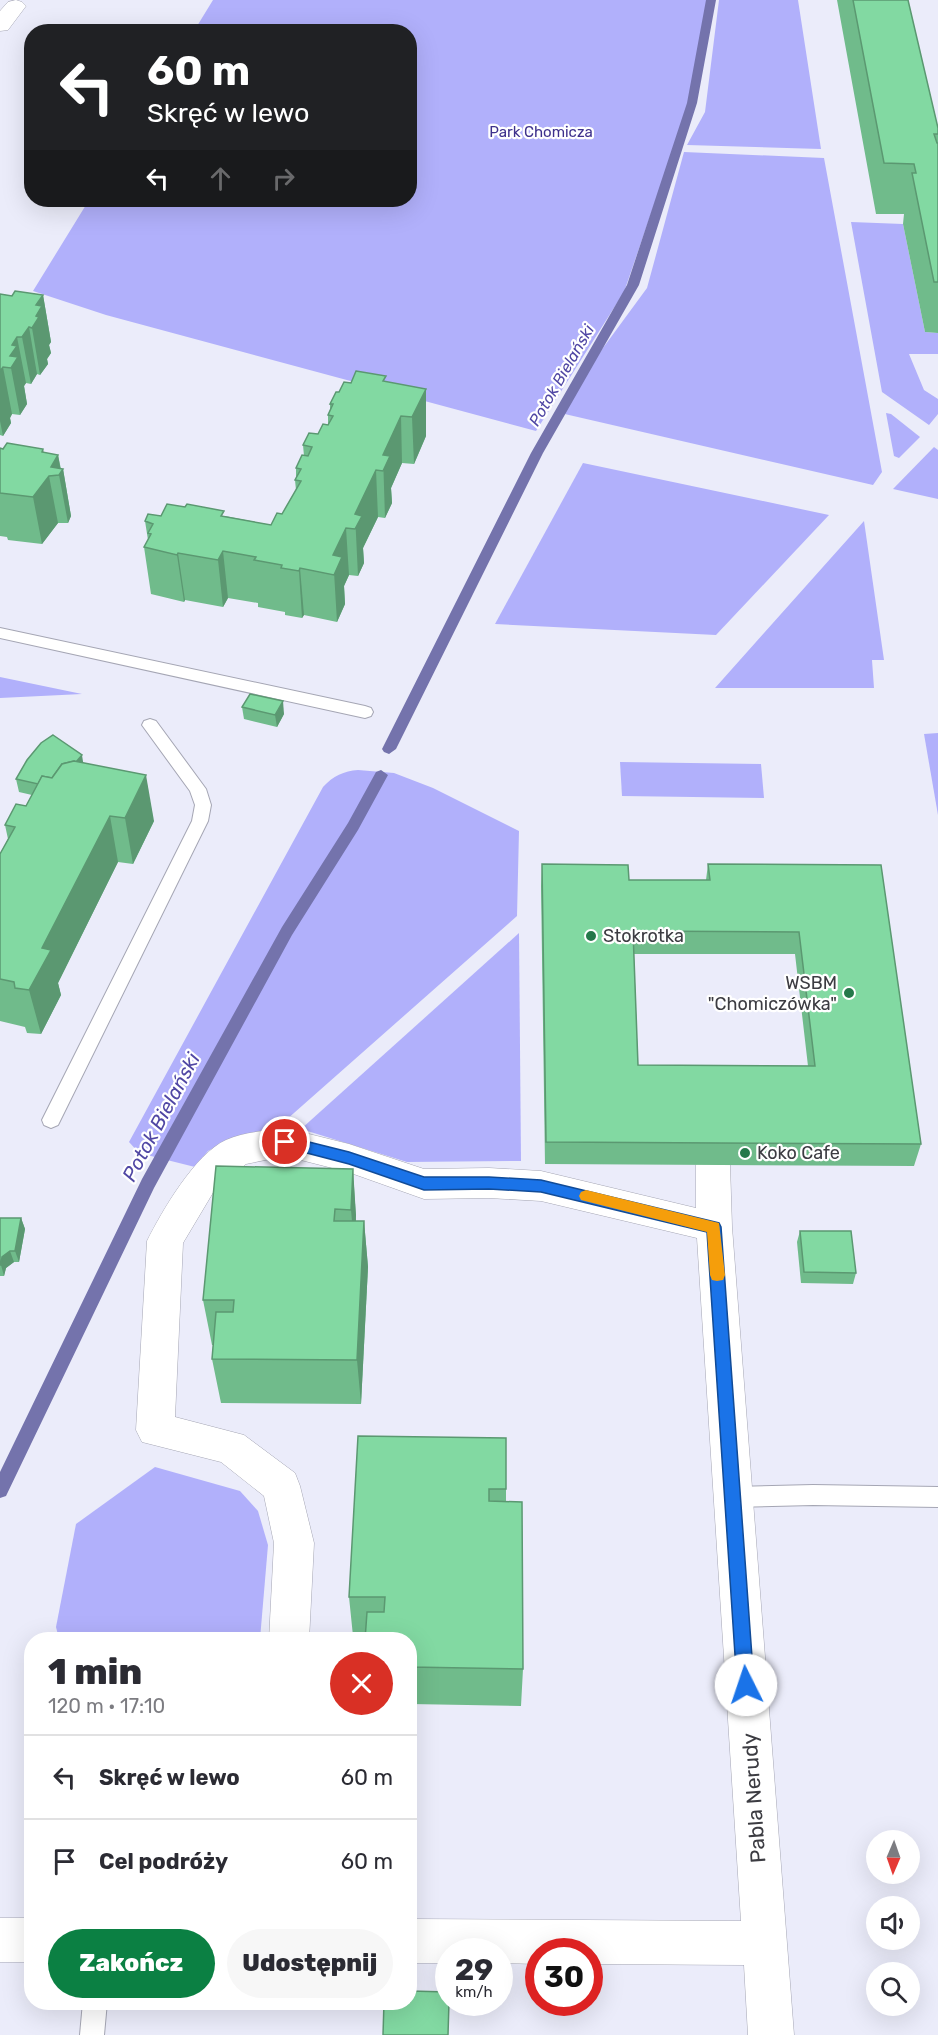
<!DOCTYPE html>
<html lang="pl">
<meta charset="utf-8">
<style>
body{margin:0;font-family:Rubik,sans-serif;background:#f7f7f7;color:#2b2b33;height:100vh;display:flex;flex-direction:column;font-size:22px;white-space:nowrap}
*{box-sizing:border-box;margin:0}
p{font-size:20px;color:#7c7c81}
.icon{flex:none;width:33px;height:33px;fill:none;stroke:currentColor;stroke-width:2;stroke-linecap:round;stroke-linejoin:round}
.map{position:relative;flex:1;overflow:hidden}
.side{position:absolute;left:24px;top:1632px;width:393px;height:378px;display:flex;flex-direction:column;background:#fff;border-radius:24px;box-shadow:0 6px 24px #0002}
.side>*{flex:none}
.banner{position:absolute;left:24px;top:24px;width:393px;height:183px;border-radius:24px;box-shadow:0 6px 24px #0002;background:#202124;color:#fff;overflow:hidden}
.needle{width:39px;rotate:182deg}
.buttons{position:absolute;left:866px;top:1830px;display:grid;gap:12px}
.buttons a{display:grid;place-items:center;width:54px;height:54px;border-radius:50%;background:#fff;box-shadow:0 6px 24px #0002;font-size:30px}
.speed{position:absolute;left:435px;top:1938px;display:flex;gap:12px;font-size:30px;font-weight:700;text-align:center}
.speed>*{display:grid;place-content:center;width:78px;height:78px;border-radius:50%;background:#fff;box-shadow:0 6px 24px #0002;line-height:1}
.speed small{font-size:15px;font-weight:400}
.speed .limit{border:9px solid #d22;background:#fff;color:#111}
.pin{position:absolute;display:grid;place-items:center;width:51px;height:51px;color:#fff;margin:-26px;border:3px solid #fff;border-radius:50%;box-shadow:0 2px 6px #0007}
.me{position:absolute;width:66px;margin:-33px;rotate:356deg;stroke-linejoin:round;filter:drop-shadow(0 0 4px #0008)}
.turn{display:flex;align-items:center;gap:21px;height:126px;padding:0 24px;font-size:27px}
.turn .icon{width:78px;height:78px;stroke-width:2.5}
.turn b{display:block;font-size:42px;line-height:51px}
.lanes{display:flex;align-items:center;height:57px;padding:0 24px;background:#0003;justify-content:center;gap:30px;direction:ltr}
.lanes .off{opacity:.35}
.round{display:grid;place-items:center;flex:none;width:63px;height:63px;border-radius:32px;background:#f7f7f7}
.headline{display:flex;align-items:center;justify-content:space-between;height:102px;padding:0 24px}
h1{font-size:36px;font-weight:800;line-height:45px}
.action{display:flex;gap:12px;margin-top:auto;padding:12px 24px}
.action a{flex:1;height:69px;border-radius:36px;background:#0b8043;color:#fff;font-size:24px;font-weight:800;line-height:69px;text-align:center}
.action a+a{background:#f7f7f7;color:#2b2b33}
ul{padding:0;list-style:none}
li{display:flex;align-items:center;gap:18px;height:84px;padding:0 24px;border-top:2px solid #e1e1e2}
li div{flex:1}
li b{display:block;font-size:22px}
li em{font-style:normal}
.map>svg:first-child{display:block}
.green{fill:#b1b0fb}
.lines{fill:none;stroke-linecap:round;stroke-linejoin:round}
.stream{fill:#7473ac;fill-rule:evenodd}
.service-casing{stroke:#a5a6b4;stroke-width:2}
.minor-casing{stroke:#a5a6b4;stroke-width:1}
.service{fill:#fff;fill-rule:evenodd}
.minor{fill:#fff;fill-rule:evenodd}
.wall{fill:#70bb8b;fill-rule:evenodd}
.shaded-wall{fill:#5b9871}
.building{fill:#82d9a2;stroke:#5b9871;stroke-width:1.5;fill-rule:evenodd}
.route{fill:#1a73e8;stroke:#114b97;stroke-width:1.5}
.slow{fill:#f59e0b}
.poi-dot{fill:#25784a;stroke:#fff;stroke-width:2}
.labels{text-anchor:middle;stroke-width:4.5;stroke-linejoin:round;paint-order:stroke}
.far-park-label{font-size:15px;fill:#3e318c;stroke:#fff}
.far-water-label{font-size:16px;font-style:italic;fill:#5047a4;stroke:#fff}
.poi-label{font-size:18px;fill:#3c3c42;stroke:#fff;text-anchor:start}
.water-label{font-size:20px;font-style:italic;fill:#5047a4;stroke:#fff}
.near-street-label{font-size:21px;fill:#3c3c42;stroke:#fff}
</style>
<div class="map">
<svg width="938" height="2035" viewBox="0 0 938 2035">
<rect width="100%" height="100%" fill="#ebecfa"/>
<g class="green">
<path d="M213,0H709L695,86L624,292L536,431L106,315L33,291L89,200H410V32L194,31Z"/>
<path d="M719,0H798L821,149L687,145L705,112Z"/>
<path d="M684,152L824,158L882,472L873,485L556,412L647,288Z"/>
<path d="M851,222L903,224L925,332L938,333V354H909L924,390L938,399V414L929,425L882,392Z"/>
<path d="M886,413L891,414L920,437L899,458L894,456Z"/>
<path d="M934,447L938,450V499L893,489Z"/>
<path d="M583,463L829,515L716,635L495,624Z"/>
<path d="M864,521L884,660H872L874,688H715Z"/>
<path d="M0,677L82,694L0,698Z"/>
<path d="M938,733V815L924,734Z"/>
<path d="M620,762L761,764L764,798L622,796Z"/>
<path d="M358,770L394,773L433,788L519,831L517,916L277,1128L230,1139L208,1151L195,1167L139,1153L129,1142L323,787C333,776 344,771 358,770Z"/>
<path d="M519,933L521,1161L407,1162L301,1129Z"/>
<path d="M155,1467L240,1491L258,1511L268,1545L260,1639H59L56,1627L76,1524Z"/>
</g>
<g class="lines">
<g class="stream">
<path d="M706,0H716L697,103L639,285L543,453L396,749L389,754L384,752L382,749L531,453L627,285L687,103Z"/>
<path d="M381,770L388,775L358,830L292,935L154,1188L6,1496L0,1498V1472L142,1179L282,927L348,823L376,772Z"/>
</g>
<g class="service-casing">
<g id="service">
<path d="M0,628L365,706L371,708L373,712L371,716L365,718L0,638Z"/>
<path d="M150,719L156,721L206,789L211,805L208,821L58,1125L51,1128L44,1125L42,1120L192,821L195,805L190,791L142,725L144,721Z"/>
<path d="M813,1485L938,1487V1507L813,1505L733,1507L726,1504L722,1497L726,1490L733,1487Z"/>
<path d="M83,2002H107L104,2035H80Z"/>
</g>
</g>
<g class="minor-casing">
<g id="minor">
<path d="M16,0L22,2L26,6L8,30L0,31V11L8,2Z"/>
<path d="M285,1128L349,1144L424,1169L489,1168L541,1171L696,1208V1165L701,1155L713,1151L725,1155L730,1165L732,1227L794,2035H748L744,1965L590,1964V1952H538V1964L500,1963V1952H448V1963H410V1919L741,1921L697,1238L541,1201L489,1198L424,1199L348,1172L285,1156L246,1164L214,1191L183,1243L175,1417L244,1435L295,1473L300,1486L314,1543L309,1640H269L274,1543L264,1496L221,1462L142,1442L136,1430L147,1241C162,1211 195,1154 226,1140C244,1132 266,1131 285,1128Z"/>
<rect x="0" y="1918" width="32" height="44"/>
</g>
</g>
<use href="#service" class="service"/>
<use href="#minor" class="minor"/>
</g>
<g class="wall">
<path d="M837,0H908L938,128V333L925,332L903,224L904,214H876Z"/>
<path d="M0,294L12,296L43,295L51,342L49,345L51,353L47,359L48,364L40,375L37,374L31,384L26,383L24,386L27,404L20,415L12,414L10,418L11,423L3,436L0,435Z"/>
<path d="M386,382L426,436L414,464L402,463L391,488L392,503L385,518L378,517L363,548L364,563L358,576L349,575L344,586L345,604L337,622L304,615L302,618L285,615V612L258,607V603L228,598L223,607L185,600L184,602L151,594L144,547L148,540L145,521L161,516H225L271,525L282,514L296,490L295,480L296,478V468L304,456L303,445L318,434L328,425V415L330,410V404L339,392L351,383Z"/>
<path d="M0,448L44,453L58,455L61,469H63L71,516L68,523H58L42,544L8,540L7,537L0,536Z"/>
<path d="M242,707L284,714L277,727L244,719Z"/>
<path d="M83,763L154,821L133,864L118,862L58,983L61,995L41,1034L27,1033L25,1027L0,1021V854L8,839L5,825L26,806L32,795L19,792L16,779Z"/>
<path d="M542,864L629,880H706L708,864L881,865L921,1144L914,1166L545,1164L541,886ZM634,954H795L808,1066L638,1065Z"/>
<path d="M353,1169L356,1221H364L368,1267L361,1404L221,1403L212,1359L213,1345H212L203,1300Z"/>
<path d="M0,1218H21L25,1229L19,1262H14L6,1268L4,1276H0Z"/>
<path d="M800,1231L856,1273L853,1284L801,1283L797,1242Z"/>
<path d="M506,1438V1501L523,1669L521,1706L410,1704V1640L366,1636H353L349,1597Z"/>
</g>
<g class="shaded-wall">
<path d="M43,295L51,342L49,345L51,353L47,359L48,364L40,375L32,328L36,316V305Z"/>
<path d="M29,327L37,374L31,384L22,337Z"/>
<path d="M17,337L26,383L24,386L27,404L20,415L11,368L10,356L12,345Z"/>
<path d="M3,367L12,414L10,418L11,423L3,436L0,421V371Z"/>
<path d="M426,389V436L414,464L412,417Z"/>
<path d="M401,416L402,463L391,488L392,503L385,518L383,455Z"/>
<path d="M43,449L48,477L49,476L58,523L42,544L33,497L42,452Z"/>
<path d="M58,455L61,472L63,469L71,516L68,523L59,475L51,467Z"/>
<path d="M376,470L378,517L363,548L364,563L358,576L355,514Z"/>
<path d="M346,528L349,575L344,586L345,604L337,622L333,555Z"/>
<path d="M223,551L228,598L223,607L218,560Z"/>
<path d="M178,553L185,600L184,602L177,555Z"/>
<path d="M300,568L304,615L302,618L299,571Z"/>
<path d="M283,701L284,714L277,727L275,715Z"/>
<path d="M82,755L84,768L72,766Z"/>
<path d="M146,775L154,821L133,864L125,818Z"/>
<path d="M110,816L118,862L58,983L61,995L41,1034L29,990L42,948Z"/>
<path d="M353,1169L356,1215L355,1256L351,1210Z"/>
<path d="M21,1218L25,1229L19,1262L15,1251Z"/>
<path d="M364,1221L368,1267L361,1404L357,1360Z"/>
<path d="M10,1251L14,1262L6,1268L4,1276L1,1265L2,1257Z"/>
</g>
<g class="building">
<path d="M853,0H908L938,128V134H934L937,143H938V282H934L912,173H916L914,164L884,163Z"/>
<path d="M15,291L43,295L36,305L42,306L36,316L39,317L32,328L29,327L22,337H17L12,345L17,346L10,356L18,357L11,368L3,367L0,371V294L12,296Z"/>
<path d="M356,371L386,376L383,381L426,389L412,417L401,416L383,455L390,456L383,471L376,470L355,514L362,516L355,529L346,528L333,555L342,557L334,575L300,568L299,571L281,568L282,565L254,560L256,557L223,551L218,560L178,553L177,555L144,547L151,534L148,533L153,524L145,521L148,514L161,516L167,504L185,507L187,504L224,511L221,516L271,525L277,513L282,514L301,481L295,480L301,469L296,468L302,455L308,456L312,447L303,445L309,433L318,434L323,424L328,425L333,416L328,415L333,404H330L336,392H339L344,382L351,383Z"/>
<path d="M7,443L43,449L42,452L58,455L51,467L63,469L59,475L49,476L33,497L0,493V448L3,449Z"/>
<path d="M250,694L283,701L275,715L242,707Z"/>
<path d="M53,735L82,755L76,762L74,761L62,764L52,778L42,776L38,784L16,779L27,760L41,743Z"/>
<path d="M74,761L146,775L125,818L110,816L42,948L51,950L29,990L15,988L14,982L0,979V854L15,827L5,825L16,804L26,806L42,776L52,778L62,764Z"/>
<path d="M542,864L628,865L629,880H710L708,864L881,865L921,1144L546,1142ZM633,931L799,932L815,1066L638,1065Z"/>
<path d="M216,1166L353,1169L351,1210L335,1209L334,1221H364L357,1360L212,1359L216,1312H233L234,1300H203Z"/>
<path d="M0,1218H21L15,1251H10L2,1257L1,1265H0Z"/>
<path d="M800,1231H851L856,1273L804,1272Z"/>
<path d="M358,1436L506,1438V1489H489V1501L522,1502L523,1669L410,1667V1640H365L367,1612H384L385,1597H349Z"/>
<path d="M410,1991L448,1992L449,2002L448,2035H383L384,2002H410Z"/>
</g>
<path class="route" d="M285,1136L349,1152L424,1177H489L541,1180L719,1223L721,1227L754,1685L752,1691L746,1693L740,1691L737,1685L707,1232L541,1192L489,1189L424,1190L349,1164L280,1146L278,1142L280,1138Z"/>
<path class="slow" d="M586,1190L719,1223L725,1275L723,1280L717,1281L712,1280L710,1275L707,1232L581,1200L579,1196L581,1192Z"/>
<g class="poi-dot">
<circle cx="591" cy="936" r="6"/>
<circle cx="849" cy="993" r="6"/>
<circle cx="745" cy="1153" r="6"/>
</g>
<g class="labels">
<g class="far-park-label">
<text x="541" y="137">Park Chomicza</text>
</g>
<g class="far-water-label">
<text transform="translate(561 375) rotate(-60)" y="6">Potok Bielański</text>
</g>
<g class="poi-label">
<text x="603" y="942">Stokrotka</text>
<text x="837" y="989" text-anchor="end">WSBM<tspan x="837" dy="21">"Chomiczówka"</tspan></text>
<text x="757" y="1159">Koko Cafe</text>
</g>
<g class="water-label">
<text transform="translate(161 1117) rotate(-62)" y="7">Potok Bielański</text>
</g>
<g class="near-street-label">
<text transform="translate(754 1798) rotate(-94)" y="7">Pabla Nerudy</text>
</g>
</g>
</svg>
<div class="buttons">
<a><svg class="needle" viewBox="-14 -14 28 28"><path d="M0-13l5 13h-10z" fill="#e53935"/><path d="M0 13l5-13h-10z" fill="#7c7c81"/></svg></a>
<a><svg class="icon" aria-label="sound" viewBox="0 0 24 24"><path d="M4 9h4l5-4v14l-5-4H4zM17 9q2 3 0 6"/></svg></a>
<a><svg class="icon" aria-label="search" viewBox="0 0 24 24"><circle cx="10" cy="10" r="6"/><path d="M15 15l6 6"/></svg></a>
</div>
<div class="speed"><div>29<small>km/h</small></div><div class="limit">30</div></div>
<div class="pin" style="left:285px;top:1142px;background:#d93025"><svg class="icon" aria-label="arrive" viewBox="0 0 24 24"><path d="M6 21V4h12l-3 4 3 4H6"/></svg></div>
<svg class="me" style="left:746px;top:1685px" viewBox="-20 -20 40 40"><circle r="19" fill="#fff"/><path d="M0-13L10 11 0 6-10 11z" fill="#1a73e8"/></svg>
<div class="banner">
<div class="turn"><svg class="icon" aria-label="left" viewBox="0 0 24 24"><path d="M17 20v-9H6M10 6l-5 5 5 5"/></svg><div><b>60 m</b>Skręć w lewo</div></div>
<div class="lanes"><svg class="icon" aria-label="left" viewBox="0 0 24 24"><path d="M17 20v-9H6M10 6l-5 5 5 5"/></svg><svg class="icon off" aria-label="ahead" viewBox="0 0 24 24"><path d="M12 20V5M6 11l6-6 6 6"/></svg><svg class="icon off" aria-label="right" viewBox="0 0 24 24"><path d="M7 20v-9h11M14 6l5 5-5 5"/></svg></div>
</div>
<section class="side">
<div class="headline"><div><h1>1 min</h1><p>120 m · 17:10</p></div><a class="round" style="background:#d93025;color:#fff"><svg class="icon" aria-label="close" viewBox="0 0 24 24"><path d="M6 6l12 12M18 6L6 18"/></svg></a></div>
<ul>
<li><svg class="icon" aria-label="left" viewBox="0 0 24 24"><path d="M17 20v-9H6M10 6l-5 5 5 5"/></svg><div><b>Skręć w lewo</b></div><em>60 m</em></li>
<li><svg class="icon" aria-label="arrive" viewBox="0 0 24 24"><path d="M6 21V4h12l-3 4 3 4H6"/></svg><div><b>Cel podróży</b></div><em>60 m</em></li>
</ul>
<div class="action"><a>Zakończ</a><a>Udostępnij</a></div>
</section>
</div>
